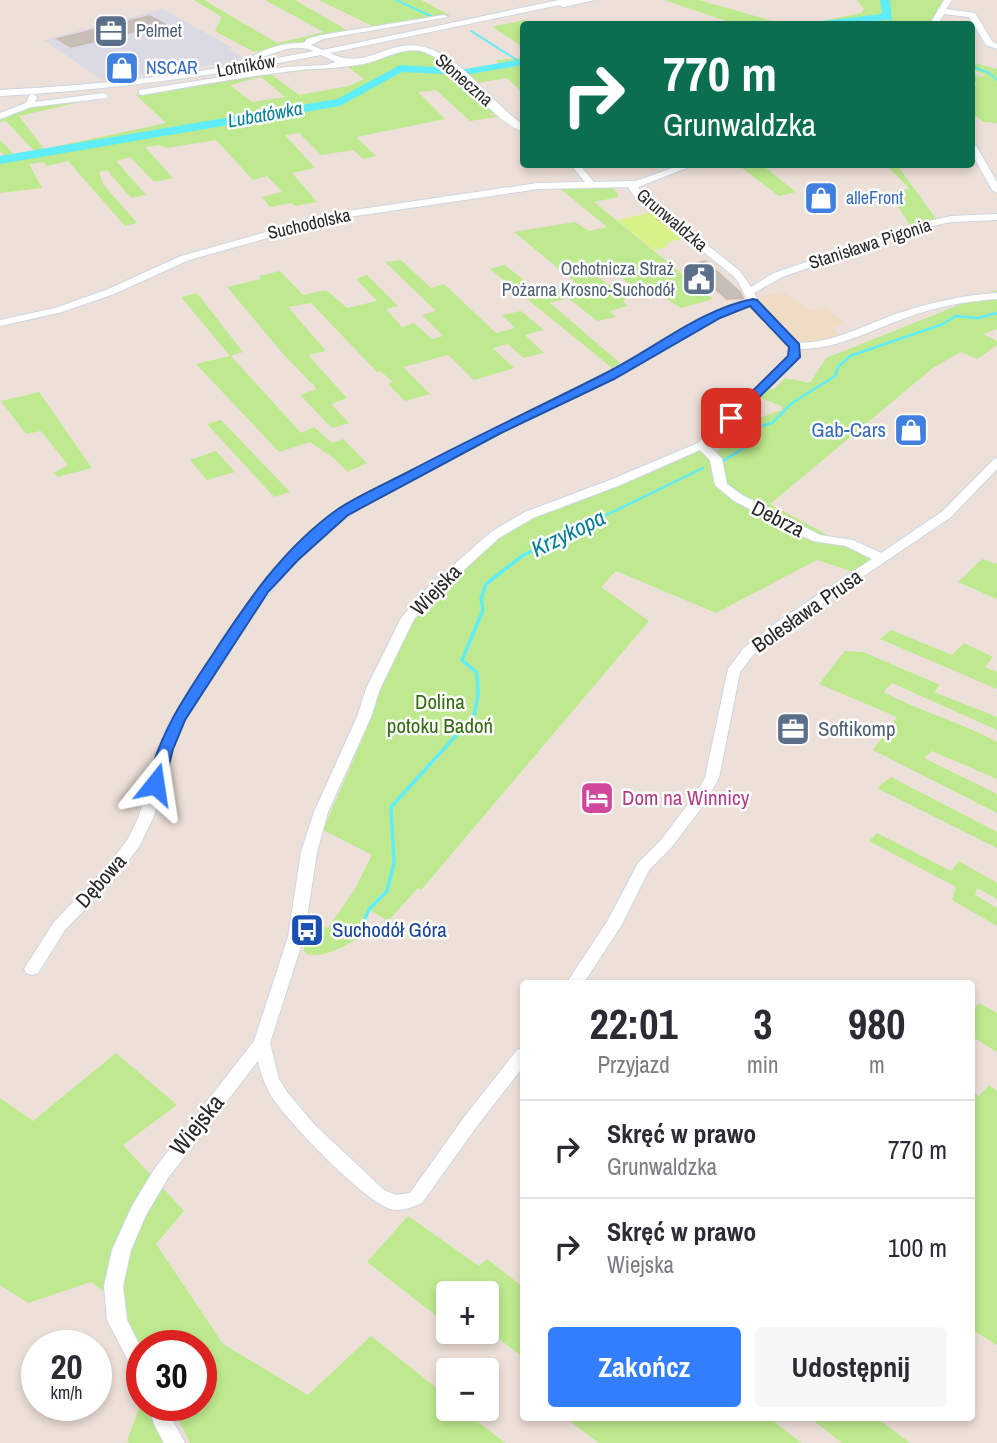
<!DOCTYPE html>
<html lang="pl">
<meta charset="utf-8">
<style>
body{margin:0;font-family:"Archivo Narrow",sans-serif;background:#f7f7f7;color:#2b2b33;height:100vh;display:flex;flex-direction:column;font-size:26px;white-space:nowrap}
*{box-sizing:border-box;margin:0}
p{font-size:23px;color:#7c7c81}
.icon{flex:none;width:38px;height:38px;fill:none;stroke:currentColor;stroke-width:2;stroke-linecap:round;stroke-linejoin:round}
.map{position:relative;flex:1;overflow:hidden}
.drawer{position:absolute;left:520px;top:980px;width:455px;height:441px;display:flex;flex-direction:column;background:#fff;border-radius:7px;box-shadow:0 4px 10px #0003}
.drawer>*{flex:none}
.top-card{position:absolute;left:520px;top:21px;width:455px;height:147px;border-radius:7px;box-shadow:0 4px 10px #0003;background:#0b6e4f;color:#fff;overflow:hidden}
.tools{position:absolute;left:436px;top:1281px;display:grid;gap:14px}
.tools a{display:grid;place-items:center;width:63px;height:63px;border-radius:7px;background:#fff;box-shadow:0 4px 10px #0003;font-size:35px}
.speed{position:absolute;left:21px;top:1330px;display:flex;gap:14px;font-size:35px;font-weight:700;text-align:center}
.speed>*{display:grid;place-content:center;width:91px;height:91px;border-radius:50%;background:#fff;box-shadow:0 4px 10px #0003;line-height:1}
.speed small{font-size:18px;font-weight:400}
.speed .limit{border:10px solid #d22;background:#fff;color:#111}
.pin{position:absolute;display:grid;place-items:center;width:60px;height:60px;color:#fff;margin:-30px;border-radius:14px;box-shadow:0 4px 10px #0006}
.me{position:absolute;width:77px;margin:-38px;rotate:15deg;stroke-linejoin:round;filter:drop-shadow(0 0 5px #0008)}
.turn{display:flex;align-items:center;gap:24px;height:147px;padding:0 28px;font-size:32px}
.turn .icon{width:91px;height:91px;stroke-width:2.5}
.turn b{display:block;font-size:49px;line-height:60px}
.eta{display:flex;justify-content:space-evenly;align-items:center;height:119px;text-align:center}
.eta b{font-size:42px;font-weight:700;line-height:49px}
.cta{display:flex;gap:14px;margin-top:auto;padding:14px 28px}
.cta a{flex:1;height:80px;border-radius:7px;background:#337eff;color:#fff;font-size:28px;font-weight:700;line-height:80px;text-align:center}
.cta a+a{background:#f7f7f7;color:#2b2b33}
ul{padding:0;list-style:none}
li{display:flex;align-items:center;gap:21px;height:98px;padding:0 28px;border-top:2px solid #e1e1e2}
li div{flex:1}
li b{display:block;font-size:26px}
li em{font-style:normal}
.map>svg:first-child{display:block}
.industrial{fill:#dbdae4}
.education{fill:#f0dbc5}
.green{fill:#bee98f;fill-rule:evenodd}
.pitch{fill:#d8f289}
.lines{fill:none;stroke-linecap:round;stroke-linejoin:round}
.stream-far2{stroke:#60edfa;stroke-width:2}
.stream-far1{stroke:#60edfa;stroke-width:2.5}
.stream{stroke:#60edfa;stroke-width:3.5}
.river{fill:#60edfa;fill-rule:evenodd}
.building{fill:#c7bfb7;stroke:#c8bcb2;stroke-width:2}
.minor-casing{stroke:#ced6e3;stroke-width:2}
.minor{fill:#fff;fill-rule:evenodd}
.route{fill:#337eff;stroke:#2152a6;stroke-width:2}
.labels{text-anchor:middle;stroke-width:5;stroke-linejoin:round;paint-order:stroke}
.far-service-label{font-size:18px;fill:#4e5e75;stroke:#fff;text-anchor:start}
.far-street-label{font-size:18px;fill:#282828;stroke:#fff}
.far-shop-label{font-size:18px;fill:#366cbe;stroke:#fff;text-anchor:start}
.far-water-label{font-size:19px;font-style:italic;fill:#027e96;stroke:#fff}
.shop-label{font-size:21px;fill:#366cbe;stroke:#fff;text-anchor:end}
.street-label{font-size:21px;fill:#282828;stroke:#fff}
.park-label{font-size:21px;fill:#356c12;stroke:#fff}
.service-label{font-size:21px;fill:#4e5e75;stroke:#fff;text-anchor:start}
.hotel-label{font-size:21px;fill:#b23c85;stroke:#fff;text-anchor:start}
.transit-label{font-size:21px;fill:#164399;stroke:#fff;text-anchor:start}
.water-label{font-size:23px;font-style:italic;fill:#027e96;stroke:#fff}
.near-street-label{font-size:24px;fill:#282828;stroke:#fff}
</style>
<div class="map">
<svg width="997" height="1443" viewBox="0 0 997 1443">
<rect width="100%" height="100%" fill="#ede0d8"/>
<path class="industrial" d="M163,9L233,48L229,49L244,58L220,64L102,80L44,40Z"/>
<path class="education" d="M783,292L809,310L826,307L845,324L833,328L841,337L811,343L798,341L756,298Z"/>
<g class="green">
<path d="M194,0H204L277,43L324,32L265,0H295L350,32L254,52L215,31L222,17Z"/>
<path d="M319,0H421L450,15L376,28Z"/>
<path d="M664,0H699L783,24H735Z"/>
<path d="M857,0H946L930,24H885L880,21L866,24H809L861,13L864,9Z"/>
<path d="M524,20L532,24H523V47L492,27Z"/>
<path d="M400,50C419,50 430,52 445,65L443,66C466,74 475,73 499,64L496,60L523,58V93L507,78L477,83L498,113L486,114L501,116L470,121L436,90L418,92L445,119L356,137L376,156L363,159L353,150L321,155L299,133L285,135L315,168L292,173L317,202L295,206L291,203L270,207L262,197L282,192L267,176L253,180L216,140L167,148L159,145L145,147L173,178L154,182L130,157L116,161L146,195L131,198L107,170L99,172L103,184L137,223L125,226L68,161L47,166L43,162L29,164L42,188L0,193V156L4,155L0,151V140L15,155L35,152L6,121L0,122V118L31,106L93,99L19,116L44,149L166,123L135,94L285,70L367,63ZM348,67L364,79L349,86L299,95L271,74ZM261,77L285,97L252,102L230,85Z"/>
<path d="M971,62L997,69V123L983,122L971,111V89L977,84L973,77L986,76L971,68Z"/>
<path d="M738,165H762L796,192L779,196Z"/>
<path d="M886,165H895L900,169L937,220L912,228L888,192L910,189Z"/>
<path d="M558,187L614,188L619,197L594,202L713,299L681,308L656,292L645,295L607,267L592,271L626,299L623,301L628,306L610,311L616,317L597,321L568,298L550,303L620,363L612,368L490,269L505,265L536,290L553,285L566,296L585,290L514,232L575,222L589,231L607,227Z"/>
<path d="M401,260L431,288L444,284L496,333L515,328L502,315L521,311L544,330L525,335L544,353L523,358L508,344L493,348L514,368L474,380L448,355L403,367L430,394L405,401L388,384L393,382L380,371L377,372L311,303L288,307L326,351L308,355L347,398L331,404L349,423L332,428L300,395L317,389L284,355L227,287L261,279L259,276L280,271L303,295L326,290L347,308L377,301L356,279L367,275L398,306L386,309L402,327L414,323L432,339L443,336L422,315L436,311L385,262Z"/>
<path d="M997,290V329L983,334L997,341V345L977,359L961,352L934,367L770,504L870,558V561L854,572L817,560L716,613L616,571L601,587L649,621L421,890L418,888L388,921L370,910L367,919L363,917L360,923L372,930C352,941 330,959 306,954L304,950L305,922L328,928L355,889L372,855L323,830L369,724L377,694L412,623L424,605L498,538L531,519L648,474L702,449L711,456L725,444L716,439L743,410L759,418L782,410L781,406L758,397L766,388L774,389L785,378L810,383L826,358Z"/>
<path d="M197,293L243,352L231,356L301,433L314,427L332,443L343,439L367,463L347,472L335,459L310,442L279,452L196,364L230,356L181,297Z"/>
<path d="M39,392L92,468L58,477L53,473L68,465L41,431L26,434L1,401Z"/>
<path d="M221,420L290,492L274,497L207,424Z"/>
<path d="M216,451L235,472L207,480L190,460Z"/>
<path d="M982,559L997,564V599L958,582Z"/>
<path d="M891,630L952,655L964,643L993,657L985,667L997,672V689L880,639Z"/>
<path d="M845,651L863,652L940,685L934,692L997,717V730L892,683L883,692C919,711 961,722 997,742V779L932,751L924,758L997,794V813L873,750L897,717L819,684Z"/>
<path d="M891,777L997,832V848L877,788Z"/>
<path d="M877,833L951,871L959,861L997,883V899L977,888L975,895L997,908V926L952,900L956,887L869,841Z"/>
<path d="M979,1003L997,1013V1052L971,1036V1011Z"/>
<path d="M116,1053L177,1105L123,1145L184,1211L156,1244L223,1344L308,1395L371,1336L448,1397V1409H462L505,1443H190L171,1405H201V1346H142V1348L118,1302L91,1282L28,1303L0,1285V1098L33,1121Z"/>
<path d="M989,1085L997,1091V1345L971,1329V1091L979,1096Z"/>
<path d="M408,1216L479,1266L487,1259L523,1287V1357L487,1330L486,1293H448V1325L367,1262Z"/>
<path d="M142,1400V1405H152L171,1443H129L127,1441Z"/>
<path d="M565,1418H770L801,1443H599Z"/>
<path d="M810,1418H877L910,1443H842Z"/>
</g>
<path class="pitch" d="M653,212L686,238L669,242L665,248L654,250L617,220Z"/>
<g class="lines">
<g class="stream-far2">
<path d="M396,0L433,17"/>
<path d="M888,17L893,24"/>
<path d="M471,31L520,62"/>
<path d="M971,66L989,73L997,80"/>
</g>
<g class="stream-far1">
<path d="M723,461L744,448L747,436L757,427L772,423L792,403L835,376L838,367L850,356L943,324L955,316L978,318L997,313"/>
<path d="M532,551L703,468"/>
</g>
<path class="stream" d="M365,918L370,908L387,891L394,863L391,807L474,716L478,695L477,673L462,660L483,610L481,599L486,584L522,556L536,549"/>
<g class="river">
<path d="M880,0H890L892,19L848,24H817L822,21L882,14Z"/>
<path d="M523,59V65L465,75L402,72L340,106L0,164V156L337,99L400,65L465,69Z"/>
</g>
</g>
<g class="building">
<path d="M150,16L164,24L71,47L58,39Z"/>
<path d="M705,261L740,292L743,298L727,299L701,276L706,274L694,264Z"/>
</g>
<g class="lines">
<g class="minor-casing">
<g id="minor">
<path d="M559,0H595L563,7L559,5L330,53C366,71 386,40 420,46C459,53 491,102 523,125V132C487,117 465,72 429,54C406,43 385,60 363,64C337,69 310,68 284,72C236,78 189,87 142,95L139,94V90L287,67L326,65L336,62L321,55C214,76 108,90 0,96V90C106,85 210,72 314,51C293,42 274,54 254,60L250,58C265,48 286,42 304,43L307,39L322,35L444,15L448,17L323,39L311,45L323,50Z"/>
<path d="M944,0H952L946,9L975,13L992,41L997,44V49L986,45L969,17L944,14L938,24H930Z"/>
<path d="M104,93L108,96L107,98L31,107L0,119V113L26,103L30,95L33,94L37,97L35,102Z"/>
<path d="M971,141L975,144L997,182V193L992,190L971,152Z"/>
<path d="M570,164H579L594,182L636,181L683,164H697L638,187L641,192L740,271L751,287L774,273L921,223L951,216L997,214V220L951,222L927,227L782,277L754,293L758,301L798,343C833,343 863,326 896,314C929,303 963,295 997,293V299C964,301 931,308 900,320C867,332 836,349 800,349L799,357L790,368L709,445L722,459L727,484L742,495L820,535L853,540L881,553L943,511L993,460L997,458V469L951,517L784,630L753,655L740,672L719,778L703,806L671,848L649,870L621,926L583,984H566L608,920L638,863L661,840L692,799L705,778L728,669L743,649L774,624L872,559L846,546L813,541L734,501L715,485L710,460L700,450L618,486L533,518L499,538L434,597L414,619L380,689L371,717L328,812L317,852L304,937L270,1043L279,1079L287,1092L314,1124L384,1190L396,1195L410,1193L465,1116L517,1050L523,1048V1067L477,1126L422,1203C412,1207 402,1212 391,1209C366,1203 290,1124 274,1100C266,1088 261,1075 258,1061L168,1178L146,1215L131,1250L123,1286L127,1320L142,1350V1377L135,1374L107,1320L104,1286L112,1250L132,1206L155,1168L254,1041L288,937L301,852L314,812L357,717L366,689L401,618L424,591L491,532L525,512L610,480L698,443L782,364L789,356L790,347L751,306L738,308L614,379L499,434L367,503L318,539L297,560L258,607L184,721L172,748L154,816L140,845L116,877L65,930L38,973L32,975L26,973L24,969L54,922L105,869L128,839L139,816L158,748L170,721L249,602L288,555L310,534L359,497L491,430L606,375L731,304L747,300L738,281L732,275L634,196L628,187L538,189L335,219L189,260L114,294L62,312L0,326V320L55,308L106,290L181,256L334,213L538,183L585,182Z"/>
<path d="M148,1405H168L173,1421L185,1443H164L154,1424Z"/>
</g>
</g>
<use href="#minor" class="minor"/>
</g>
<path class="route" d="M753,299L757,300L799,344L800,357L736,420H727L725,418L788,356L789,347L750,306L720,318L614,379L499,434L348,515L298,560L268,592L185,720L173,749L164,784L155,790L150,788L147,784C161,732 181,702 211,657C247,602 283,548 338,509C359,495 385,484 408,472C472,438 537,408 602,375C652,351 698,310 753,299Z"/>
<defs>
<g id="office-square" transform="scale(1.75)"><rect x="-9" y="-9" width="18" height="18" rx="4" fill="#5c6f8a" stroke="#fff"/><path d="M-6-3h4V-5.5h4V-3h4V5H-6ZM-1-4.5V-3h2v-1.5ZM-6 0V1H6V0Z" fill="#fff"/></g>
<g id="shop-square" transform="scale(1.75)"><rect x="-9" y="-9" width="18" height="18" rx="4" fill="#3f7fe0" stroke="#fff"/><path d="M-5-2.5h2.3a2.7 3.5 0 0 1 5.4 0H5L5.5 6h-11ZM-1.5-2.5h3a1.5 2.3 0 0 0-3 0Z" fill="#fff"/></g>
<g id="civic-square" transform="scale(1.75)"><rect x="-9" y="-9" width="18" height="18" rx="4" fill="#5c6f8a" stroke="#fff"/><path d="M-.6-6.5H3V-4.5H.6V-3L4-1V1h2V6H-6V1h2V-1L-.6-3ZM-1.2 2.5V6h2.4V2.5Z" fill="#fff"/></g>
<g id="hotel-square" transform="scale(1.75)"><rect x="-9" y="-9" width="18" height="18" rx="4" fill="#d1479c" stroke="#fff"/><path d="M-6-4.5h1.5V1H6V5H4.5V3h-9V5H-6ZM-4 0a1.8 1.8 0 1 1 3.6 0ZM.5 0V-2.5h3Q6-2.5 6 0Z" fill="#fff"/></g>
<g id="bus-square" transform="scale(1.75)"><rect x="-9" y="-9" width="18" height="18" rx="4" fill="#1a4fb4" stroke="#fff"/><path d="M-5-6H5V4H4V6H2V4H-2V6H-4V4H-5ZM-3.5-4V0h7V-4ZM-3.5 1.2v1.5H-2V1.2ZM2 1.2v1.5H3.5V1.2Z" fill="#fff"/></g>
</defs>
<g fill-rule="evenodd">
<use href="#office-square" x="111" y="31"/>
<use href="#shop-square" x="122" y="68"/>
<use href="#shop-square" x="821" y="198"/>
<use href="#civic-square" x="699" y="279"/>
<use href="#shop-square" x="911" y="430"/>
<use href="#office-square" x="793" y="729"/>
<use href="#hotel-square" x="597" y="798"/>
<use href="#bus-square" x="307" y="930"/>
</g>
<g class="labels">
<g class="far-service-label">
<text x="136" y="37">Pelmet</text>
<text x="674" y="275" text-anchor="end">Ochotnicza Straż<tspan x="674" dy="21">Pożarna Krosno-Suchodół</tspan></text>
</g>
<g class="far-street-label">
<text transform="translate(246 66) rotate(-10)" y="6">Lotników</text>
<text transform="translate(464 80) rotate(41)" y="6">Słoneczna</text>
<text transform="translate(672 220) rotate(40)" y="6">Grunwaldzka</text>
<text transform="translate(309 224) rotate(-13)" y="6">Suchodolska</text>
<text transform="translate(870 244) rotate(-18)" y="6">Stanisława Pigonia</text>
</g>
<g class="far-shop-label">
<text x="146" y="74">NSCAR</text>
<text x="846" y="204">alleFront</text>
</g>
<g class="far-water-label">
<text transform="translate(265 114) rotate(-10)" y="7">Lubatówka</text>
</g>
<g class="shop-label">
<text x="886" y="437">Gab-Cars</text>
</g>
<g class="street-label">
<text transform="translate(778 519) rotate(27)" y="7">Debrza</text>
<text transform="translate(436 590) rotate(-46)" y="7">Wiejska</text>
<text transform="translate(807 611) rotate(-35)" y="7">Bolesława Prusa</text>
<text transform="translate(101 881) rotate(-48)" y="7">Dębowa</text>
</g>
<g class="park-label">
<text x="440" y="709">Dolina<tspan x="440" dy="24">potoku Badoń</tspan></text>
</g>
<g class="service-label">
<text x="818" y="736">Softikomp</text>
</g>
<g class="hotel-label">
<text x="622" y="805">Dom na Winnicy</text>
</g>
<g class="transit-label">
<text x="332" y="937">Suchodół Góra</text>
</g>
<g class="water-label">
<text transform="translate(568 533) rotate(-26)" y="8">Krzykopa</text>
</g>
<g class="near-street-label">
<text transform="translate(197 1125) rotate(-51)" y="8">Wiejska</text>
</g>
</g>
</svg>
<div class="tools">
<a>+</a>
<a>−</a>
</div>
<div class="speed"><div>20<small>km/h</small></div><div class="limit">30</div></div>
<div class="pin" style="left:731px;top:418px;background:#d93025"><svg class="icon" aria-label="arrive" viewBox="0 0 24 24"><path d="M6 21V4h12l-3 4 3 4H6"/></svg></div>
<svg class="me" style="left:155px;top:784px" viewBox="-20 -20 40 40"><path d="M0-17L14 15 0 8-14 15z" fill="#337eff" stroke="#fff" stroke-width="4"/></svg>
<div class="top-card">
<div class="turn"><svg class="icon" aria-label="right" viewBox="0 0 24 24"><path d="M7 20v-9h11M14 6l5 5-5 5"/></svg><div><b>770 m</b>Grunwaldzka</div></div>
</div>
<section class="drawer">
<div class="eta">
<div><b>22:01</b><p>Przyjazd</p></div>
<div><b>3</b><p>min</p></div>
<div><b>980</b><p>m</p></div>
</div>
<ul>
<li><svg class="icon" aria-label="right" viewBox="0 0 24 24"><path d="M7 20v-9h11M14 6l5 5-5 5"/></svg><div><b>Skręć w prawo</b><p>Grunwaldzka</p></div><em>770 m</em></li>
<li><svg class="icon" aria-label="right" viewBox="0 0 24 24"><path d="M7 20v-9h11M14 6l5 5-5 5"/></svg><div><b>Skręć w prawo</b><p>Wiejska</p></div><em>100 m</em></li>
</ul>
<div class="cta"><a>Zakończ</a><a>Udostępnij</a></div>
</section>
</div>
